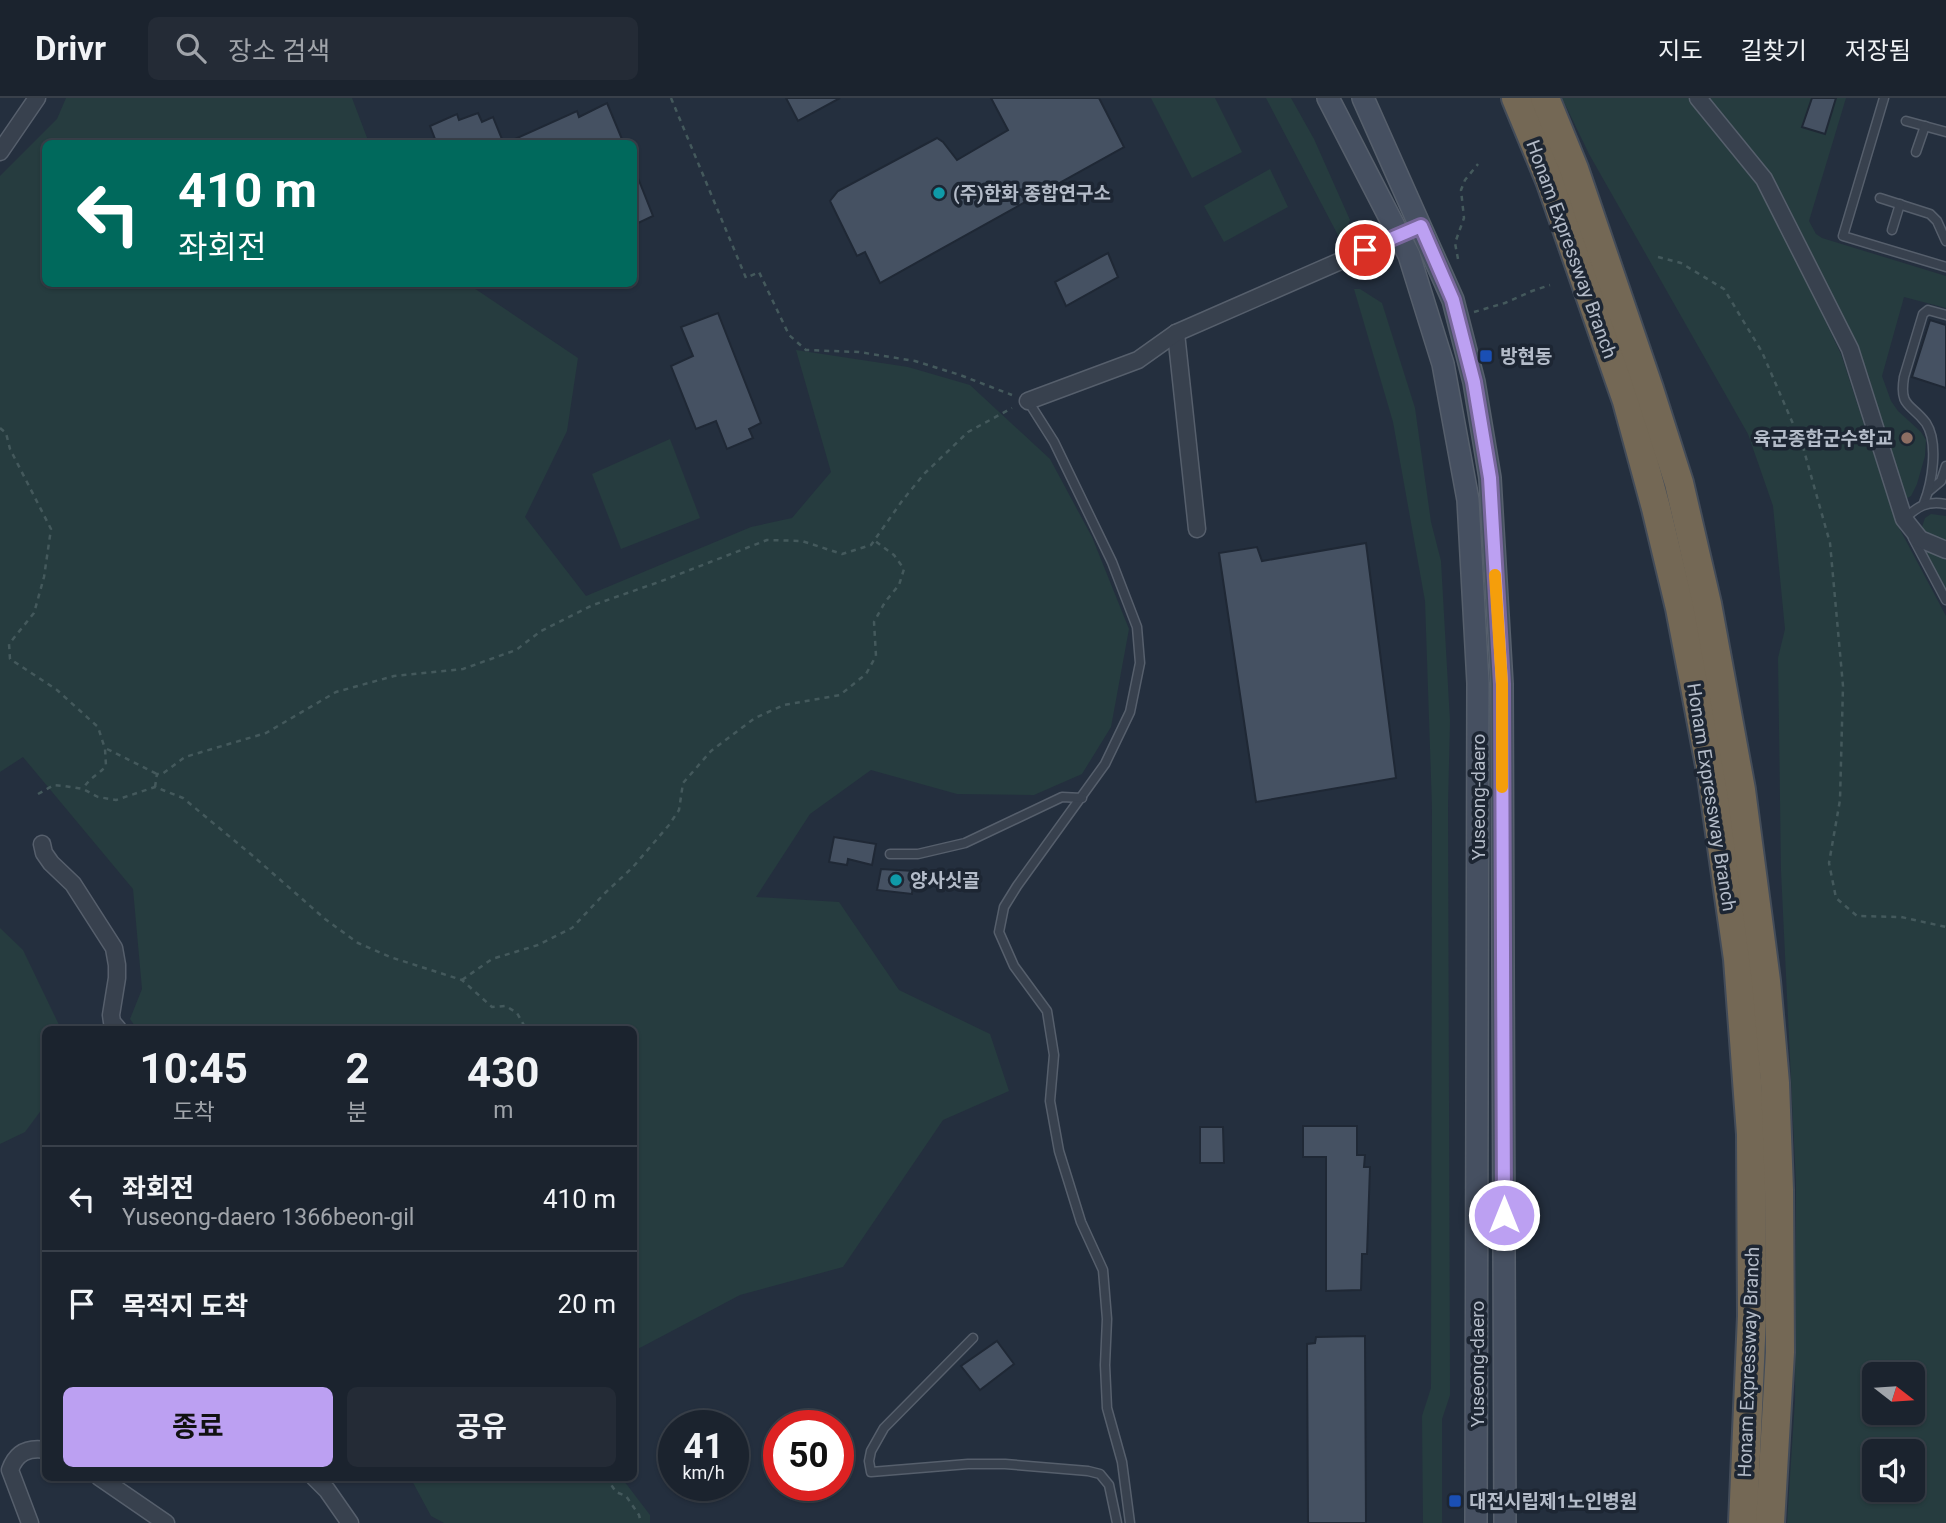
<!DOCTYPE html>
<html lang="ko">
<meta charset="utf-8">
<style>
body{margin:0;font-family:Roboto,"Noto Sans KR",sans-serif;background:#242b36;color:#f1f3f6;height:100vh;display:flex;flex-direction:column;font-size:26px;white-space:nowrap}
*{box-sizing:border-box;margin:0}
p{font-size:23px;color:#a0a4aa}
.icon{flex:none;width:38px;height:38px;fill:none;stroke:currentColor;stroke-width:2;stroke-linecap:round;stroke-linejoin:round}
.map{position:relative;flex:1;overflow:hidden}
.sheet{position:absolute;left:42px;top:928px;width:595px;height:455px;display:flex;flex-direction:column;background:#1b232e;border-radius:10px;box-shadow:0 2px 5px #0004,0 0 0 2px #39404a}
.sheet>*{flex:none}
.guide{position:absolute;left:42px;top:42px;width:595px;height:147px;border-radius:10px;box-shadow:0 2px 5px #0004,0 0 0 2px #39404a;background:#00695c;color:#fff;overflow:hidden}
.needle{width:46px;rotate:107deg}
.tools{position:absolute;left:1862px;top:1264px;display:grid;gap:14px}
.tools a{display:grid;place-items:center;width:63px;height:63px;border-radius:10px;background:#1b232e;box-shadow:0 2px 5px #0004,0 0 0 2px #39404a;font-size:35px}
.speed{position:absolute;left:658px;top:1312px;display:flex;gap:14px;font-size:35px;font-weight:700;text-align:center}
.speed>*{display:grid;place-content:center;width:91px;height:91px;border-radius:50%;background:#1b232e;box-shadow:0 2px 5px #0004,0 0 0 2px #39404a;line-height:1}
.speed small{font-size:18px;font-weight:400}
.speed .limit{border:10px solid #d22;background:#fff;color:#111}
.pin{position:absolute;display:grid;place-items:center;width:60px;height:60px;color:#fff;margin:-30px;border:4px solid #fff;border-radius:50%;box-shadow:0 2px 7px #0007}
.me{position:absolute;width:77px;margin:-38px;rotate:0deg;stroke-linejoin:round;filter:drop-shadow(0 0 5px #0008)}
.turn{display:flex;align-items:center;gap:24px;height:147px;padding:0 21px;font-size:32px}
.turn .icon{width:91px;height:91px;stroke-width:2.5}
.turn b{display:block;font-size:49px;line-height:60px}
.eta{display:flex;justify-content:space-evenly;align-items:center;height:119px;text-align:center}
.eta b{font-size:42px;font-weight:700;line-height:49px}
.primary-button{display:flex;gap:14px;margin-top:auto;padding:14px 21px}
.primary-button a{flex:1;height:80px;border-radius:10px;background:#bca0f2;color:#111;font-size:28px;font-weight:700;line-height:80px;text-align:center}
.primary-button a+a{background:#242b36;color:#f1f3f6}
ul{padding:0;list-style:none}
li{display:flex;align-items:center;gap:21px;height:105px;padding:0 21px;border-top:2px solid #39404a}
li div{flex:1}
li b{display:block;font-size:26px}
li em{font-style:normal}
header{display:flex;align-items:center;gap:42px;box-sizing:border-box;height:98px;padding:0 35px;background:#1b232e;border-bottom:2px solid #39404a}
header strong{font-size:33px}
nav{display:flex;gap:38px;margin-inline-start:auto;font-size:24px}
.search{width:490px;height:63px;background:#242b36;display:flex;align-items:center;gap:18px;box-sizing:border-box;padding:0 24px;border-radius:10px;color:#a0a4aa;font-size:26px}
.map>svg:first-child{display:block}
.green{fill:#263c3f;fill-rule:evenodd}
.building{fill:#455162;stroke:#1f2835;stroke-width:2}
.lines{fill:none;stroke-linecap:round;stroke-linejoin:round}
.service-casing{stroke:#565f6c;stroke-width:11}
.minor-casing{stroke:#565f6c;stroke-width:19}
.secondary-casing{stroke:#565f6c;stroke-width:24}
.motorway-casing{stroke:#434c59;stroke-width:32}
.path{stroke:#44595c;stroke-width:2.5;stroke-dasharray:5 5;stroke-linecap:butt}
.service{stroke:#38414e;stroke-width:8}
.minor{stroke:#38414e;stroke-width:16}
.secondary{stroke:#465061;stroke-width:21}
.motorway{stroke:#746855;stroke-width:28}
.route-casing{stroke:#7a689d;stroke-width:18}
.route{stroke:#bca0f2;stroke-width:12}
.slow{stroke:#f59e0b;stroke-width:12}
.culture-dot{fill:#0f9aa8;stroke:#1d2633;stroke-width:2.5}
.transit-dot{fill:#1a4fb4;stroke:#1d2633;stroke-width:2.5}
.education-dot{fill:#8d6e63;stroke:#1d2633;stroke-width:2.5}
.labels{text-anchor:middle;stroke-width:7;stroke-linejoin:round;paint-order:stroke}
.poi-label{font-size:19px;font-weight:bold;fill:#b4bcc9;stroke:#1d2633;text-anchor:start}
.street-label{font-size:19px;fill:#b4bcc9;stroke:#1d2633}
</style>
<header>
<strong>Drivr</strong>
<div class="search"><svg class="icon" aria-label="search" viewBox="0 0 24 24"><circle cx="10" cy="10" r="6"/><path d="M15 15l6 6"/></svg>장소 검색</div>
<nav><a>지도</a><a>길찾기</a><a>저장됨</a></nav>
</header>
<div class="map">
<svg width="1946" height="1425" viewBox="0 0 1946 1425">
<rect width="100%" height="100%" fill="#242f3e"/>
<g class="green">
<path d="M66,0H352L369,45L46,46V186H468L578,260L567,333L525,419L586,498L751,429L792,420L831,374L796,252L908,269L970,287L1050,361L1092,439L1129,531L1111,629L1082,676L1034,697L957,696L871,672L810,716L756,799L839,804L899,892L990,936L1009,993L943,1022L843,1169L740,1197L634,1253V931H137L130,921L142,891L133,791L23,659L0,674V78L57,21Z"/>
<path d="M1151,0H1215L1242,54L1192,80Z"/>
<path d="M1266,0H1291L1314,41L1350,122L1341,143Z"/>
<path d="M1562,0H1688L1759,84L1841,256L1896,424L1946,518V1425H1787L1795,1302L1796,1086L1781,773L1778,560L1785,531L1773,408L1748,336L1589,56ZM1874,1276H1913V1314H1874ZM1874,1353H1913V1391H1874Z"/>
<path d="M1706,0H1846L1809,123L1816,136L1822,140L1946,178V210L1904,199L1882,278L1891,303L1898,313L1921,334L1926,342L1925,358L1917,386L1911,398L1904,402L1869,279L1848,228L1779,90L1751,51Z"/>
<path d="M1270,71L1288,109L1224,144L1204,108Z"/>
<path d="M1354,191H1360L1382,205L1415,310L1431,424L1441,463L1450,623L1448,708L1450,1297L1442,1321V1425H1423L1422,1318L1431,1290L1432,709L1425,503L1393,324Z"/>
<path d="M670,341L700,420L621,451L592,376Z"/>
<path d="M1931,416L1946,418V445L1925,434L1922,429L1925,420Z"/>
<path d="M1918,445L1946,457V494Z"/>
<path d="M0,830L23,852L61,931H46L45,1007L25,1034L0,1046Z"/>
<path d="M410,1379H621L650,1417V1425H444L431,1418Z"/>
</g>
<g class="building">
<path d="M786,0H840L798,23Z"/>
<path d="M991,0H1099L1124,49L880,185L865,154L857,158L830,103L838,93L937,40L943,44L957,62L1008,32Z"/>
<path d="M1812,0H1836L1825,36L1802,29Z"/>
<path d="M607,5L624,46H504L577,13L579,19Z"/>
<path d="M478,15L482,24L493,19L504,46H437L430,28L457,16L459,22Z"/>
<path d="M634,70L653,118L634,127Z"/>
<path d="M1108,155L1118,179L1066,208L1055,184Z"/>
<path d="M718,215L761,325L749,331L753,340L727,351L716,323L696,331L671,268L693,258L681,229Z"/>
<path d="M1930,222L1946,227V290L1912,279Z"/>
<path d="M1366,445L1396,680L1256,704L1219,455L1257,449L1262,463Z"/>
<path d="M834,739L876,746L872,767L848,761L847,767L829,764Z"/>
<path d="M881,771L914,773L912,796L877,792Z"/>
<path d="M1303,1028H1357V1057H1365L1364,1069H1370L1367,1156H1362L1361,1192L1326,1193V1059H1303Z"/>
<path d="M1200,1029H1223L1224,1065H1200Z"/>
<path d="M1365,1238L1366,1425H1308L1307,1246L1315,1245L1316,1239Z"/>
<path d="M997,1243L1014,1266L980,1292L961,1268Z"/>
</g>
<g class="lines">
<g class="service-casing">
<g id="service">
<path d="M1884,0L1843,138L1946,169"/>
<path d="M1906,23L1946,34"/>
<path d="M1916,54L1925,28"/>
<path d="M1880,100L1930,116L1937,123L1946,143"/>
<path d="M1892,132L1900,106"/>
<path d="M1028,303L1054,344L1112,464L1137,529L1140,565L1130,614L1105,666L1017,788L1004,809L999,834L1014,868L1047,913L1054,957L1050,1003L1059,1053L1081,1124L1103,1172L1107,1221L1105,1267L1107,1310L1122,1364L1130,1425"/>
<path d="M1929,393L1941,383L1946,368"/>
<path d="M1924,405C1932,385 1939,345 1926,325C1911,305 1899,310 1904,279L1923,216L1928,212L1946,217"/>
<path d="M1904,422V421C1917,409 1927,402 1946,406"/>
<path d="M1913,440L1946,502"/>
<path d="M890,756H918L965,745L1062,699L1082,700"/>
<path d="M973,1240L884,1330L871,1353L869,1363L871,1374L968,1366H1005L1088,1373L1100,1376L1109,1387L1117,1425"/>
</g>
</g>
<g class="minor-casing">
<g id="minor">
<path d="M1698,0L1764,81L1850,251L1904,421L1920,441L1946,452"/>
<path d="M0,54L37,0"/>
<path d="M1176,235L1197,431"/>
<path d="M1028,303L1138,262L1176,235L1409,133"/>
<path d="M42,746L44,755L51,765L73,786L114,850L117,867V880L111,917L112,924L118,931"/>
<path d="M99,1379L166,1425"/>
<path d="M314,1379L327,1392L350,1425"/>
<path d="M30,1425L10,1372C16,1355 28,1349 46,1352"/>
</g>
</g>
<g class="secondary-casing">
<g id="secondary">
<path d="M1328,0L1409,157L1443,266L1468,402L1478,585L1476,1425"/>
<path d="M1363,0L1453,202L1474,284L1490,380L1502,586L1505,1425"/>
</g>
</g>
<g class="motorway-casing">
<g id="motorway">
<path d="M1516,0L1550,82L1627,303L1656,410L1680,510L1712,678L1738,861L1751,1036L1752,1218L1743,1425"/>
<path d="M1545,0L1574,71L1649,291L1679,385L1707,506L1741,692L1766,883L1775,985L1779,1092L1780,1254L1770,1425"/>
</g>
</g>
<g class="path">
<path d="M671,0L746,180L759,174L789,237L806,252L859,254L915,263L960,277L1012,297"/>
<path d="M1658,159L1681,165L1724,191L1762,254L1803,349L1830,445L1843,588L1840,702L1829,765L1836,800L1857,818L1901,819L1946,829"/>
<path d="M1458,161L1455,145L1464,120L1461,92L1465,82L1478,66"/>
<path d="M1474,214L1505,205L1532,193L1550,187"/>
<path d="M0,330L6,335L10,351L51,431L44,479L34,515L9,546L10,561L57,592L98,629L105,651L106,668C98,677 88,681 83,691"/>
<path d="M107,651L157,676"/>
<path d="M155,689L157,676H162L185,659L266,635L336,594L394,578L463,571L516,552L541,533L593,507L659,484L767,442L802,443L842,456L871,447L902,403L924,376L968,334L1012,310"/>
<path d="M38,696L54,687L64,688L83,691L98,699L116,702L155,689L183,700L253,758L325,821L358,845L390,859L462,882L492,909L506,908L517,915L526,931"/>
<path d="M462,882L492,861L538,847L572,830L605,795L633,769L669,727L679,712L683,685L711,653L755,620L784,607L840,597L866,576L876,558L874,524L885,504L899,487L904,471L894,457L875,443"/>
<path d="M606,1379L616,1394L626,1398L639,1417L641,1425"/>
</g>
<use href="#service" class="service"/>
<use href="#minor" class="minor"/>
<use href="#secondary" class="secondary"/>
<use href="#motorway" class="motorway"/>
</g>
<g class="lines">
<g class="route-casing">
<path id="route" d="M1365,152L1421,128L1453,202L1474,284L1490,380L1502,586L1504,1117"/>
</g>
<use href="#route" class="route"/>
<path class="slow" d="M1495,477L1502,586V689"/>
</g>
<g class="culture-dot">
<circle cx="939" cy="95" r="7"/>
<circle cx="896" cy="782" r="7"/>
</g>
<g class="transit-dot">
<rect x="1479" y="251" width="14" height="14" rx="3.5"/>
<rect x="1448" y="1396" width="14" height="14" rx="3.5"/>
</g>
<circle class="education-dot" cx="1907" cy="340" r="7"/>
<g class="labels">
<g class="poi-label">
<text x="953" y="102">(주)한화 종합연구소</text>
<text x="1500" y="265">방현동</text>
<text x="1893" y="347" text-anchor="end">육군종합군수학교</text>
<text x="910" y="789">양사싯골</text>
<text x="1469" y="1410">대전시립제1노인병원</text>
</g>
<g class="street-label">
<text transform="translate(1572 151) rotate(70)" y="7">Honam Expressway Branch</text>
<text transform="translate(1478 699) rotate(-90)" y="7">Yuseong-daero</text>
<text transform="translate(1712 699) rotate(81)" y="7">Honam Expressway Branch</text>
<text transform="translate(1748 1264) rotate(-88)" y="7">Honam Expressway Branch</text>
<text transform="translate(1477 1266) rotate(-90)" y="7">Yuseong-daero</text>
</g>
</g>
</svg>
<div class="tools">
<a><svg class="needle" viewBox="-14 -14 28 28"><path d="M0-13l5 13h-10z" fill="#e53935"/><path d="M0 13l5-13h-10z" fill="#a0a4aa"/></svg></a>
<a><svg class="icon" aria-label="sound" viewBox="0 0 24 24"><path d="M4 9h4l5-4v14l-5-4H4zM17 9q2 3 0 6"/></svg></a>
</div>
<div class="speed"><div>41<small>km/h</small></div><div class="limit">50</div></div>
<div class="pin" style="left:1365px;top:152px;background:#d93025"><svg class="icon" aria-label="arrive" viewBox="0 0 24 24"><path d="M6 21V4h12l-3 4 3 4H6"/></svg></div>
<svg class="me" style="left:1504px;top:1117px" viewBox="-20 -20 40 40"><circle r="17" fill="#bca0f2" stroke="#fff" stroke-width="3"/><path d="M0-11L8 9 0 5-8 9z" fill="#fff"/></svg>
<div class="guide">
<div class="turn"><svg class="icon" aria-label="left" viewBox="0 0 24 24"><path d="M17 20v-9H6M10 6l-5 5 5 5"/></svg><div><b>410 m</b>좌회전</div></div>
</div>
<section class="sheet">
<div class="eta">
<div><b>10:45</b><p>도착</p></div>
<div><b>2</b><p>분</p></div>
<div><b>430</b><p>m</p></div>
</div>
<ul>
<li><svg class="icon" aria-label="left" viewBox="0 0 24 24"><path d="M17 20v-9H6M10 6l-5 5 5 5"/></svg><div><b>좌회전</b><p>Yuseong-daero 1366beon-gil</p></div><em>410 m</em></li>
<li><svg class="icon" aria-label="arrive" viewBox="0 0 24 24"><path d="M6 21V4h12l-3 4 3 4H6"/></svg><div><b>목적지 도착</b></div><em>20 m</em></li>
</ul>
<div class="primary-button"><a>종료</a><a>공유</a></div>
</section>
</div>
